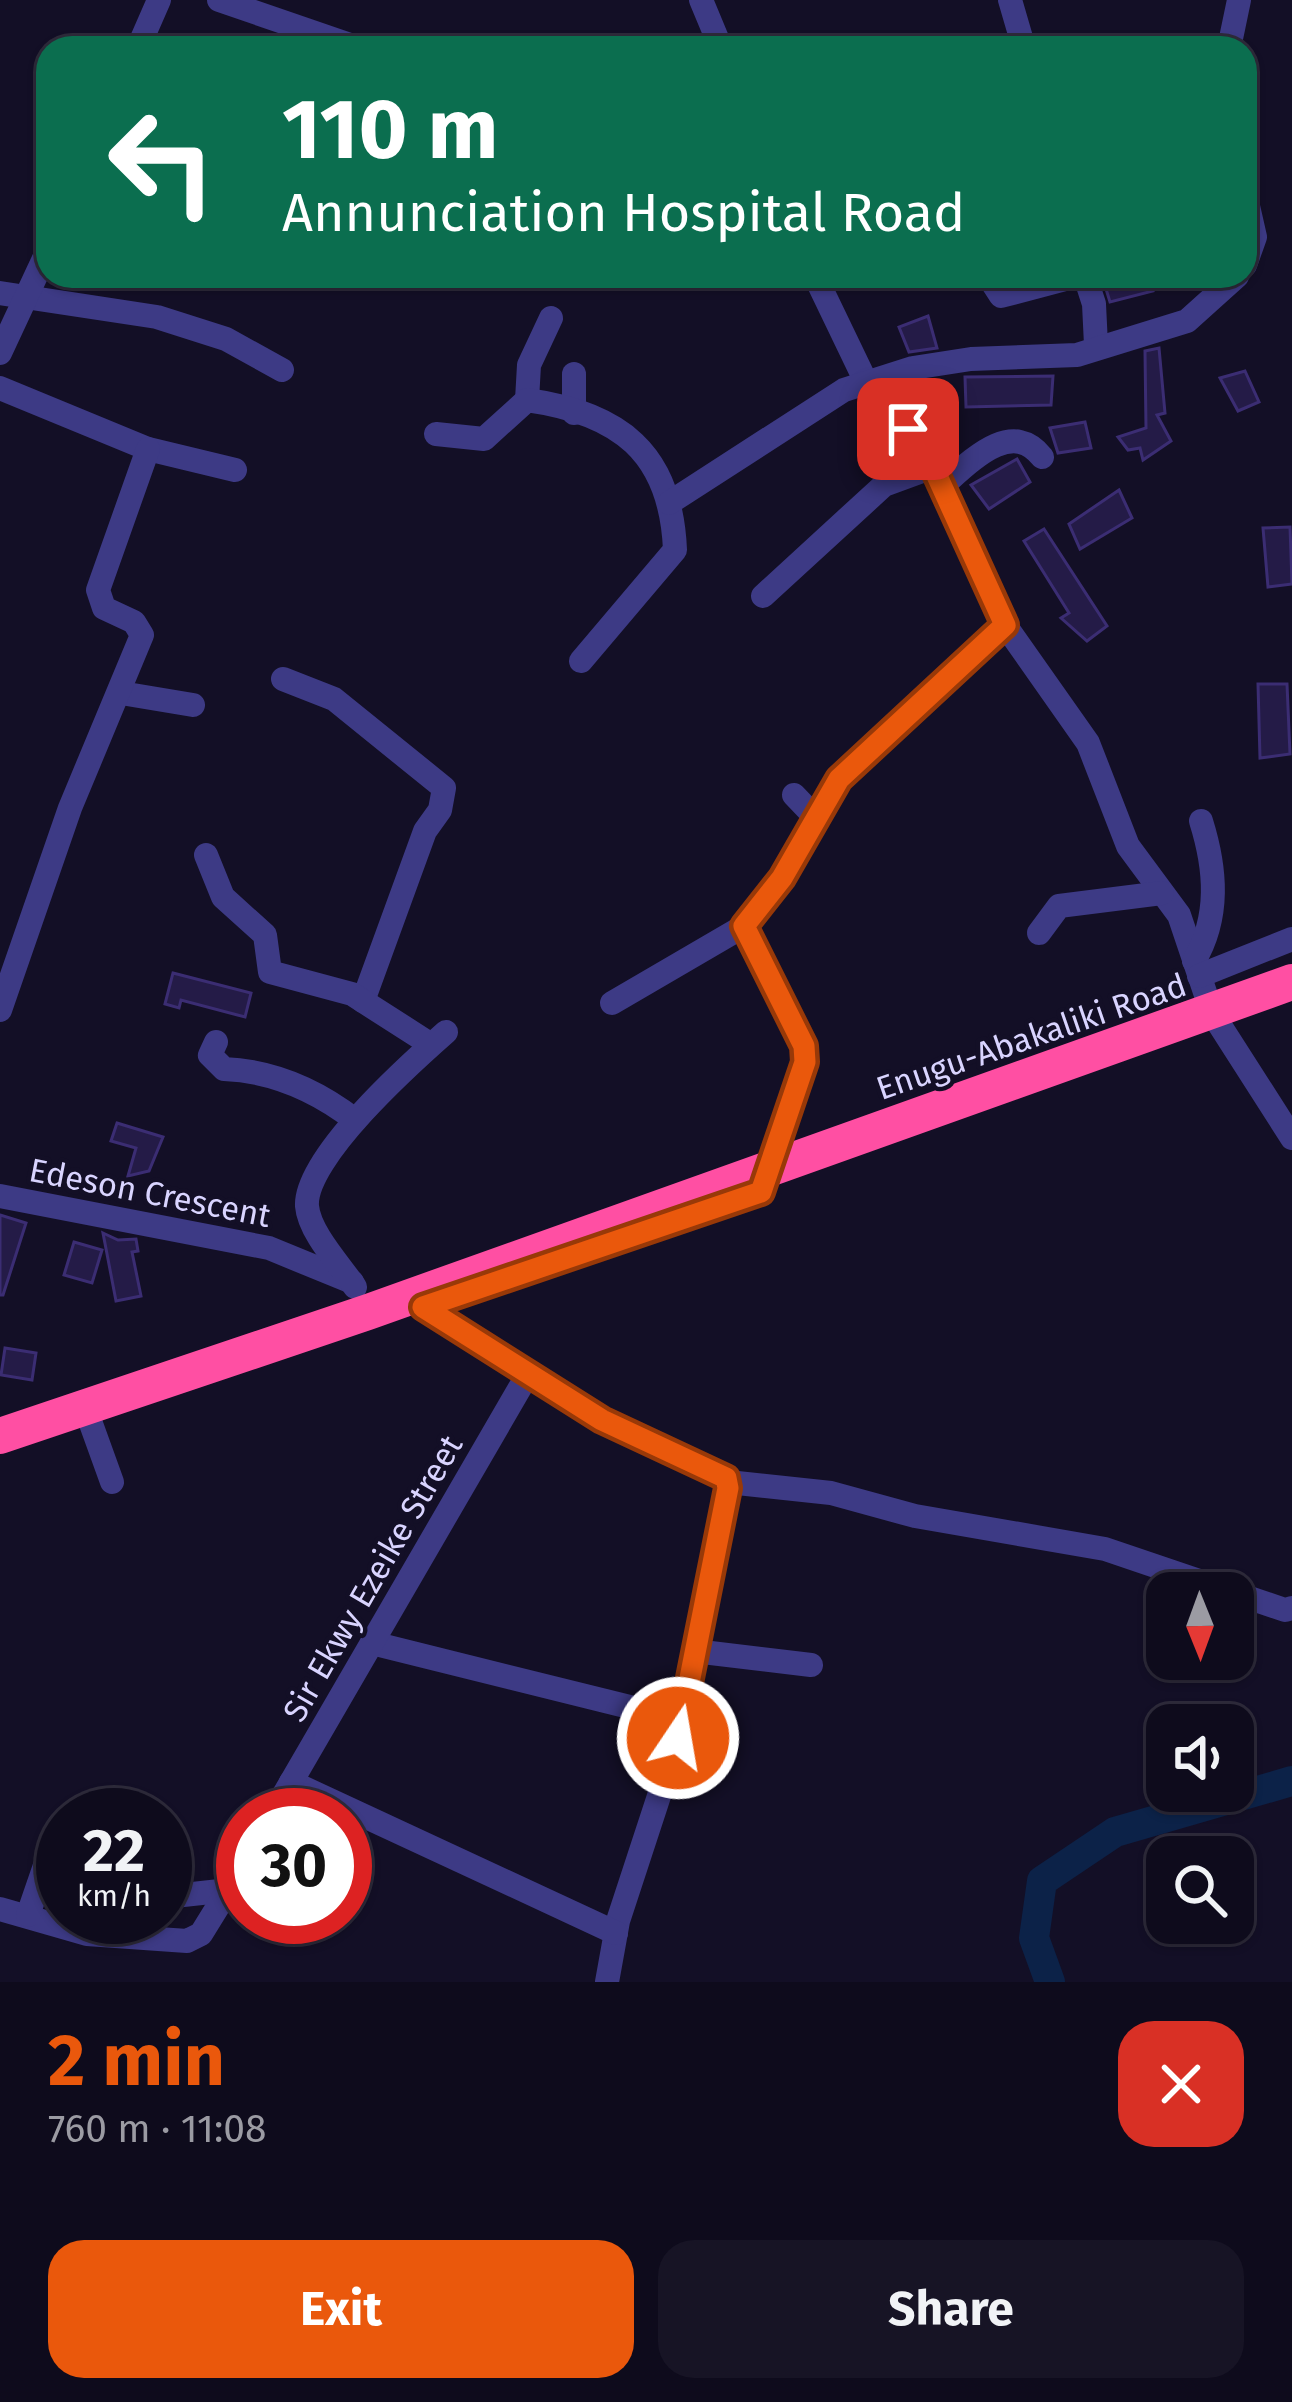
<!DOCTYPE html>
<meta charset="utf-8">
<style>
body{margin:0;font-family:"Fira Sans",sans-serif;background:#171425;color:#f1f3f6;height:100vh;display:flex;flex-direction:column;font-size:45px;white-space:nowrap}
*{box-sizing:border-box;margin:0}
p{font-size:39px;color:#9b9ba3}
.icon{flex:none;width:66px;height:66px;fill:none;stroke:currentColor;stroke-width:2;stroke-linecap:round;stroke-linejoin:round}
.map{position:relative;height:1982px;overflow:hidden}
.panel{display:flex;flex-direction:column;background:#0e0b1c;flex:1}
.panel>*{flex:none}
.banner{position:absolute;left:36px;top:36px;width:1221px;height:252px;border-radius:36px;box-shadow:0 3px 9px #0004,0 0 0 3px #2e2b3b;background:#0b6e4f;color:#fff;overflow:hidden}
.needle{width:78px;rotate:179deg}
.buttons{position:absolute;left:1146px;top:1572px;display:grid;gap:24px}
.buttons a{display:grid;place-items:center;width:108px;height:108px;border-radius:24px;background:#0e0b1c;box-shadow:0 3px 9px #0004,0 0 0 3px #2e2b3b;font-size:60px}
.speed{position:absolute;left:36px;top:1788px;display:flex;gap:24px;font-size:60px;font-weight:700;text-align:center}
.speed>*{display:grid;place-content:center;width:156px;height:156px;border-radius:50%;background:#0e0b1c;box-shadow:0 3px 9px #0004,0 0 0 3px #2e2b3b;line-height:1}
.speed small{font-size:30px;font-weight:400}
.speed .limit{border:18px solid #d22;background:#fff;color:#111}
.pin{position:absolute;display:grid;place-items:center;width:102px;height:102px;color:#fff;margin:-51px;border-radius:24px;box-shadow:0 6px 18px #0006}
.me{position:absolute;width:132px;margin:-66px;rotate:12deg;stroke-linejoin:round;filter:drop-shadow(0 0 9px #0008)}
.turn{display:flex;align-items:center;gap:42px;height:252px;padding:0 48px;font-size:54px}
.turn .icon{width:156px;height:156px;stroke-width:2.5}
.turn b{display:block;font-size:84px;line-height:102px}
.round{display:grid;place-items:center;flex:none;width:126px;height:126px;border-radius:36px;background:#171425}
.overview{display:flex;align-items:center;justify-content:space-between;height:204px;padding:0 48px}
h1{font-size:72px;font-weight:700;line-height:90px;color:#ea580c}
.action{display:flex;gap:24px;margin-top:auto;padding:24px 48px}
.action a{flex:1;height:138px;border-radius:36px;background:#ea580c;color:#fff;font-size:48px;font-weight:700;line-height:138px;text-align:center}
.action a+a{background:#171425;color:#f1f3f6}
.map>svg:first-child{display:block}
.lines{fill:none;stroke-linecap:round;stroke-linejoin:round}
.river{stroke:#0c2248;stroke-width:30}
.building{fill:#241b47;stroke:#3b2d73;stroke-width:3}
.minor{stroke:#3d3a85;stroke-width:24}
.highway{stroke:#ff4fa3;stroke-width:36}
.route-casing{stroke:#983908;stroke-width:30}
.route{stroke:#ea580c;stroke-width:21}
.labels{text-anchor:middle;stroke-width:9;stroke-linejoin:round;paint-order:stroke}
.street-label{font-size:33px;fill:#d9d4ff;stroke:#130f26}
</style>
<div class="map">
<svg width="1292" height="1982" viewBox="0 0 1292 1982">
<rect width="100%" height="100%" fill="#130f26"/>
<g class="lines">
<path class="river" d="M1050,1982L1034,1938L1042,1881L1115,1832L1292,1781"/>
</g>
<g class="building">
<path d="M1102,276H1150L1153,291L1110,302Z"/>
<path d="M928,316L937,348L909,352L899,327Z"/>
<path d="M1159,348L1165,413L1157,415L1171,441L1143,460L1140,448L1128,450L1118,437L1146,428L1145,351Z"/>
<path d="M1245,371L1259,402L1238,411L1220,378Z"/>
<path d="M1053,376L1051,405L966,407L965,377Z"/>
<path d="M1085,422L1091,448L1058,453L1050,428Z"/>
<path d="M1017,459L1030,482L989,509L971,485Z"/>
<path d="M1119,490L1132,518L1080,549L1069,524Z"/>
<path d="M1290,527L1292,584L1268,587L1263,528Z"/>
<path d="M1044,529L1107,626L1087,641L1061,618L1069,613L1024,541Z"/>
<path d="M1258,684H1287L1290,754L1260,758Z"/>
<path d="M173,973L251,993L245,1017L181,1000L179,1008L165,1004Z"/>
<path d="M117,1123L163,1137L149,1171L128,1176L136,1148L111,1141Z"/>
<path d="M0,1215L26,1223L3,1295H0Z"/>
<path d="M103,1233L118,1240L136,1239L138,1251L132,1252L141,1296L116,1301Z"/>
<path d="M74,1242L102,1250L92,1283L64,1275Z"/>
<path d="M5,1348L36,1353L32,1380L1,1375Z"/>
</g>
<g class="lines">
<g class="minor">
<path d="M219,0L359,48"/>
<path d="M701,0L721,48"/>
<path d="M1010,0L1024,48"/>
<path d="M138,48L159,0"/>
<path d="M1229,48L1239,0"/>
<path d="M1245,193L1255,237L1245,265"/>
<path d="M815,276L866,382L933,467L1005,625L1088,743L1128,846L1179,915L1212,1013L1292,1138"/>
<path d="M988,276L1001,296L1077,276"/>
<path d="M1085,276L1094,304L1096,345"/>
<path d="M0,293L157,317L226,339L282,370"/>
<path d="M0,353L48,250"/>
<path d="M574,374V413"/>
<path d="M0,388L148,449L235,470"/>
<path d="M527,400L529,365L551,318"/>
<path d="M436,434L484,439L527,400C619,413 671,452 675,550L581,661"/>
<path d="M940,488C969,463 1011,417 1042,457"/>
<path d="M669,503L844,390L913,368L971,359L1077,355L1187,321L1237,276"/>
<path d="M763,596L884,485L933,467"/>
<path d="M283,679L334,699L444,788L440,810L425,831L363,1001"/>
<path d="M121,693L193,705"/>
<path d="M794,795L815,817"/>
<path d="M206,855L223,897L265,935L270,972L352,994L430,1044"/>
<path d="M744,926L804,1046V1062L761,1192"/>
<path d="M1039,933L1059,906L1162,893"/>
<path d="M1194,961C1220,917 1216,869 1201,821"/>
<path d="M1199,976L1292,939"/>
<path d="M612,1003L744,926L781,878L839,779L1005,625"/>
<path d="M0,1010L70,808L142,635L134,622L104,608L98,590L148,449"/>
<path d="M216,1042L210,1055L224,1069C274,1071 316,1090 355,1120"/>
<path d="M0,1196L269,1248L352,1282"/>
<path d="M355,1287C340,1265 309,1232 307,1206C304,1158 412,1062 446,1032"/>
<path d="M423,1307L602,1420L715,1471L728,1482L678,1738L618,1921L607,1982"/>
<path d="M90,1421L112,1482"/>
<path d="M728,1482L831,1493L915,1516L1105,1549L1285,1610L1292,1608"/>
<path d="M372,1643L682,1720"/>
<path d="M694,1651L811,1665"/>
<path d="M291,1782L616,1933"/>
<path d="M272,1815L528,1374"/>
<path d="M165,1897L229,1890"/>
<path d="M0,1909L87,1934L187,1941L201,1934L243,1866"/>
<path d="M28,1915L59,1825"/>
</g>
<path class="highway" d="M0,1436L368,1312L1292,982"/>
</g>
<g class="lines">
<g class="route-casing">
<path id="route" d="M678,1738L728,1488L726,1478L602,1420L423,1307L761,1192L805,1062L804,1046L744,926L782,878L839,779L1005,625L933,467L908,429"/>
</g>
<use href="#route" class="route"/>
</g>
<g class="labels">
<g class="street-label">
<text transform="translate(1031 1036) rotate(-19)" y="12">Enugu-Abakaliki Road</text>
<text transform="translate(150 1192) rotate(11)" y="12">Edeson Crescent</text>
<text transform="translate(372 1578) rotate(-60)" y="12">Sir Ekwy Ezeike Street</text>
</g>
</g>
</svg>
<div class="buttons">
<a><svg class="needle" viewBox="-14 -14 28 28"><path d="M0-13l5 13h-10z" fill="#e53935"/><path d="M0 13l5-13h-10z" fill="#9b9ba3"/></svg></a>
<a><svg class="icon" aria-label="sound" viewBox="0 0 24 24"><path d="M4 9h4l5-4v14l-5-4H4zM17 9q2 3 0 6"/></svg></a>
<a><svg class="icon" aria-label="search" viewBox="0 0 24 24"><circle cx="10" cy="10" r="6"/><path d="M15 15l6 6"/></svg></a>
</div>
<div class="speed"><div>22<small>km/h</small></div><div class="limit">30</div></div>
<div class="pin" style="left:908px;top:429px;background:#d93025"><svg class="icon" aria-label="arrive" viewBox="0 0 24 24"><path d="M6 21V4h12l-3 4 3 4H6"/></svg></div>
<svg class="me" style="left:678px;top:1738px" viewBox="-20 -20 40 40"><circle r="17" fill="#ea580c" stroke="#fff" stroke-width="3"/><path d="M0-11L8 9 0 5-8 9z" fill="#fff"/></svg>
<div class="banner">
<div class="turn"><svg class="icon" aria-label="left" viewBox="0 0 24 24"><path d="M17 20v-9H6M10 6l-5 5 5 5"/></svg><div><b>110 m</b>Annunciation Hospital Road</div></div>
</div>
</div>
<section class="panel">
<div class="overview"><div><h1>2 min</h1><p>760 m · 11:08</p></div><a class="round" style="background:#d93025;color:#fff"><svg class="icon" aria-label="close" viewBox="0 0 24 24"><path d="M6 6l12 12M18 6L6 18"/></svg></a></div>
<div class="action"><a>Exit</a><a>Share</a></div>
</section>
